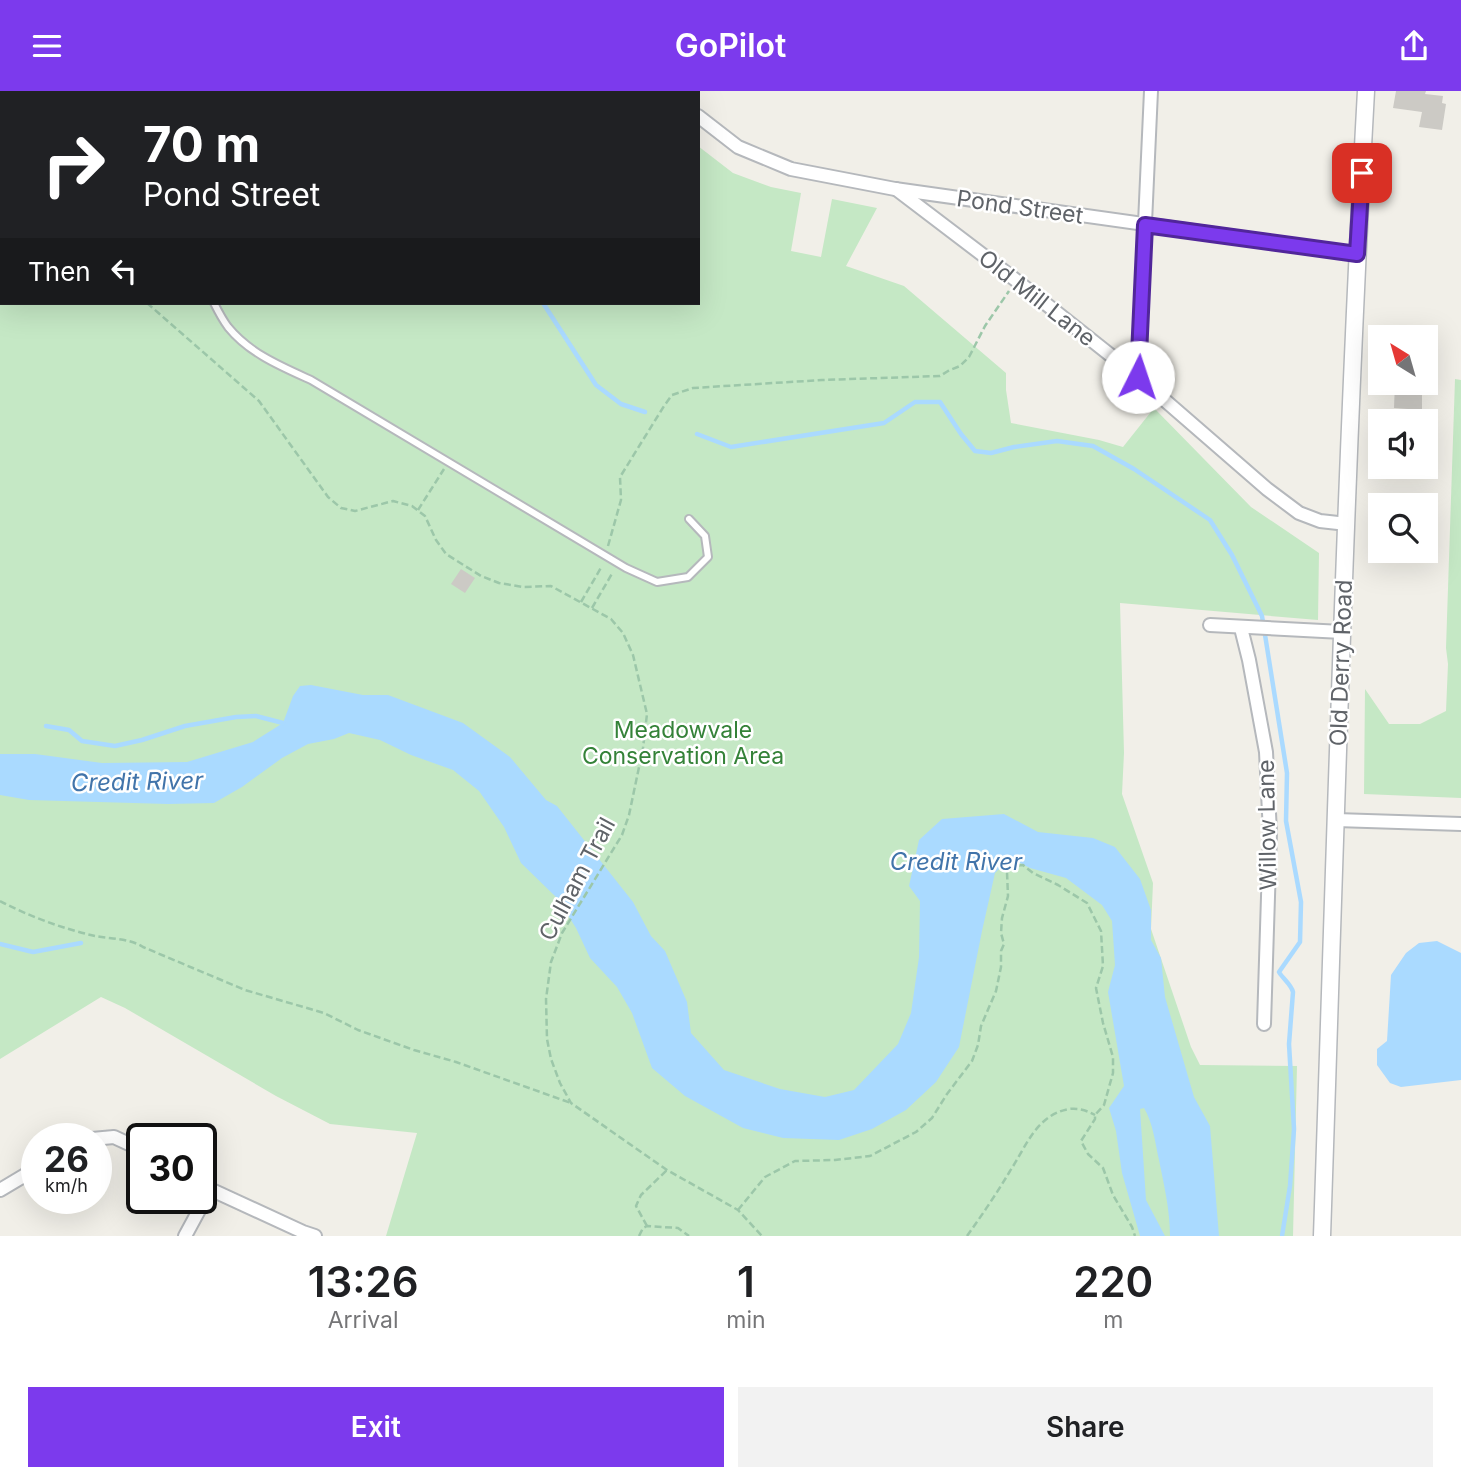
<!DOCTYPE html>
<style>
body{margin:0;font-family:Inter,sans-serif;background:#f2f2f2;color:#202124;height:100vh;display:flex;flex-direction:column;font-size:26px;white-space:nowrap}
*{box-sizing:border-box;margin:0}
p{font-size:23px;color:#757577}
.icon{flex:none;width:38px;height:38px;fill:none;stroke:currentColor;stroke-width:2;stroke-linecap:round;stroke-linejoin:round}
.map{position:relative;height:1145px;overflow:hidden}
.panel{display:flex;flex-direction:column;background:#fff;flex:1}
.panel>*{flex:none}
.top-card{position:absolute;left:0px;top:0px;width:700px;height:214px;box-shadow:0 7px 28px #0002;background:#202124;color:#fff;overflow:hidden}
.needle{width:46px;rotate:323deg}
.fabs{position:absolute;left:1368px;top:234px;display:grid;gap:14px}
.fabs a{display:grid;place-items:center;width:70px;height:70px;border-radius:0px;background:#fff;box-shadow:0 7px 28px #0002;font-size:35px}
.speed{position:absolute;left:21px;top:1032px;display:flex;gap:14px;font-size:35px;font-weight:700;text-align:center}
.speed>*{display:grid;place-content:center;width:91px;height:91px;border-radius:50%;background:#fff;box-shadow:0 7px 28px #0002;line-height:1}
.speed small{font-size:18px;font-weight:400}
.speed .limit{border:4px solid #111;border-radius:10px;background:#fff;color:#111}
.pin{position:absolute;display:grid;place-items:center;width:60px;height:60px;color:#fff;margin:-30px;border-radius:14px;box-shadow:0 4px 10px #0006}
.me{position:absolute;width:77px;margin:-38px;rotate:4deg;stroke-linejoin:round;filter:drop-shadow(0 0 5px #0008)}
.turn{display:flex;align-items:center;gap:24px;height:147px;padding:0 28px;font-size:32px}
.turn .icon{width:91px;height:91px;stroke-width:2.5}
.turn b{display:block;font-size:49px;line-height:60px}
.then{display:flex;align-items:center;height:66px;padding:0 28px;background:#0003;gap:14px;font-size:26px}
.eta{display:flex;justify-content:space-evenly;align-items:center;height:119px;text-align:center}
.eta b{font-size:42px;font-weight:600;line-height:49px}
.primary-button{display:flex;gap:14px;margin-top:auto;padding:14px 28px}
.primary-button a{flex:1;height:80px;border-radius:0px;background:#7c3aed;color:#fff;font-size:28px;font-weight:600;line-height:80px;text-align:center}
.primary-button a+a{background:#f2f2f2;color:#202124}
header{display:flex;justify-content:space-between;align-items:center;height:91px;padding:0 28px;background:#7c3aed;color:#fff;font-size:32px;font-weight:600}
.map>svg:first-child{display:block}
.park{fill:#c5e8c5}
.water{fill:#aadaff}
.lines{fill:none;stroke-linecap:round;stroke-linejoin:round}
.stream{stroke:#aadaff;stroke-width:4.5}
.building{fill:#cccac5}
.service-casing{stroke:#b5b8bc;stroke-width:10}
.minor-casing{stroke:#b5b8bc;stroke-width:16}
.tertiary-casing{stroke:#b5b8bc;stroke-width:19}
.path{stroke:#9cc7a9;stroke-width:2.5;stroke-dasharray:7 3.5;stroke-linecap:butt}
.service{stroke:#fff;stroke-width:6}
.minor{stroke:#fff;stroke-width:12}
.tertiary{stroke:#fff;stroke-width:16}
.route-casing{stroke:#51269a;stroke-width:18}
.route{stroke:#7c3aed;stroke-width:12}
.labels{text-anchor:middle;stroke-width:5;stroke-linejoin:round;paint-order:stroke}
.street-label{font-size:23px;fill:#5f6368;stroke:#fff}
.park-label{font-size:23px;fill:#348238;stroke:#fff}
.water-label{font-size:24px;font-style:italic;fill:#4174aa;stroke:#fff}
</style>
<header><svg class="icon" aria-label="menu" viewBox="0 0 24 24"><path d="M4 6h16M4 12h16M4 18h16"/></svg>GoPilot<svg class="icon" aria-label="share" viewBox="0 0 24 24"><path d="M12 15V3M7 8l5-5 5 5M5 13v7h14v-7"/></svg></header>
<div class="map">
<svg width="1461" height="1145" viewBox="0 0 1461 1145">
<rect width="100%" height="100%" fill="#f1efe8"/>
<g class="park">
<path d="M0,0H626L628,2H2V212H698V55L733,82L771,96L801,102L791,160L821,166L832,108L877,117L846,175L904,195L1006,282V299L1011,332L1099,349L1123,356L1154,317L1251,416L1319,462L1318,529L1120,512L1124,662L1122,703L1153,792L1151,838L1191,956L1200,974L1297,975L1293,1145H386L417,1042L330,1033L276,1005L125,917L101,906L0,968Z"/>
<path d="M1455,288L1461,289V707L1364,703L1365,598L1389,633H1420L1446,620L1448,573L1446,557Z"/>
</g>
<g class="water">
<path d="M311,594L363,604H388L463,632L510,666L546,709L557,715L633,811L651,845L665,860L687,911L691,942L724,979L780,998L825,1006L854,999L898,953L911,922L919,866L920,810L909,795L919,749L942,728L1004,723L1038,741L1093,747L1115,756L1140,788L1151,819V849L1161,867L1165,906L1194,1006L1210,1035L1219,1145H1170C1170,1119 1164,1094 1159,1069C1155,1051 1153,1032 1144,1017L1140,1018L1146,1109L1165,1145H1140L1122,1082L1116,1040L1109,1017L1124,995L1108,901L1115,874L1112,830L1102,814L1066,787L1030,777L1016,770L1004,773L995,782L982,840L959,956L936,991L906,1019L872,1038L839,1049L783,1047L743,1037L685,1005L652,977L632,922L617,896L590,867L576,837L557,807L521,772L504,736L479,700L453,679L411,664L380,649L349,642L334,648L308,653L282,667L242,696L214,712L168,713L29,709L0,704V663H35L102,672L187,671L253,651L283,632L293,605L300,595Z"/>
<path d="M1437,850L1461,862V989L1401,996L1390,992L1377,974V958L1387,950L1391,884L1406,862L1419,852Z"/>
</g>
<g class="lines">
<g class="stream">
<path d="M170,0L173,2"/>
<path d="M543,212L596,294L621,313L645,321"/>
<path d="M697,343L731,356L884,332L915,311H940L961,343L975,360L991,362L1014,356L1057,350L1093,355L1134,378L1210,429L1232,464L1262,525L1287,682L1286,730L1301,811L1300,851L1279,881C1283,888 1291,893 1293,901L1289,953L1294,1038L1290,1095L1282,1145"/>
<path d="M46,635L69,639L82,650L115,655L142,649L185,635L236,626L256,625L283,632"/>
<path d="M0,853L33,861L81,852"/>
</g>
</g>
<g class="building">
<path d="M1396,0H1426L1425,3L1443,5L1442,12L1446,13L1442,39L1419,36L1422,21L1393,17Z"/>
<path d="M1395,292H1422V319L1394,317Z"/>
<path d="M461,478L475,487L465,502L451,493Z"/>
</g>
<g class="lines">
<g class="service-casing">
<g id="service">
<path d="M0,29H2"/>
<path d="M214,212C218,220 222,228 228,236C249,262 280,275 311,289L626,477L657,491L688,486L708,466L705,445L689,428"/>
</g>
</g>
<g class="minor-casing">
<g id="minor">
<path d="M665,0L667,2"/>
<path d="M698,25L738,56L791,78L895,98L1357,163"/>
<path d="M896,98L1017,190L1138,286L1267,398L1299,422L1320,430L1347,433"/>
<path d="M1138,286L1151,0"/>
<path d="M1210,534L1342,541"/>
<path d="M1241,537L1249,569L1266,661L1270,742L1264,933"/>
<path d="M1336,729L1461,733"/>
<path d="M92,1048L114,1046L142,1059"/>
<path d="M201,1094L303,1141L315,1145"/>
<path d="M0,1099L37,1077"/>
<path d="M185,1145L210,1099"/>
</g>
</g>
<g class="tertiary-casing">
<path id="tertiary" d="M1322,1145C1335,763 1345,381 1366,0"/>
</g>
<g class="path">
<path d="M0,99L2,100"/>
<path d="M147,212L259,310L328,406L341,417L355,420L393,410L412,415L425,425L436,449L446,463L481,485L499,492L523,496L551,495L611,528L623,542L633,564L647,623L643,657L629,724L622,744L562,842L551,871L546,908L547,948L551,968L560,992L571,1012L667,1079L738,1119L762,1145"/>
<path d="M418,419L444,378"/>
<path d="M608,455L621,409L620,386L664,315L672,304L693,297L822,289L940,285L948,280L960,275L969,266L985,235L1009,200"/>
<path d="M581,511L602,475"/>
<path d="M592,517L613,481"/>
<path d="M0,810C28,825 64,838 95,845C111,848 129,847 143,856L245,899L324,922L358,939L414,959L456,971L571,1012"/>
<path d="M738,1119L765,1086L795,1070L835,1069L870,1065L916,1041L932,1027L947,1003L972,970L978,954L981,935L996,900L1001,876V860L1004,853L1001,842L1002,827L1008,805L1007,781L1013,775L1023,774L1033,782L1058,794L1087,812L1101,840L1103,875L1096,897L1103,932L1113,966V982L1104,1014L1095,1024V1028L1081,1050L1088,1063L1103,1077L1113,1104L1132,1136L1135,1145"/>
<path d="M647,1135L636,1115L641,1104L667,1079"/>
<path d="M639,1145L643,1137L647,1135L678,1137L689,1145"/>
<path d="M967,1145C982,1124 997,1102 1010,1080C1026,1056 1036,1024 1069,1018C1078,1017 1086,1019 1095,1024"/>
</g>
<use href="#service" class="service"/>
<use href="#minor" class="minor"/>
<use href="#tertiary" class="tertiary"/>
</g>
<g class="lines">
<g class="route-casing">
<path id="route" d="M1138,286L1145,134L1357,163L1362,82"/>
</g>
<use href="#route" class="route"/>
</g>
<g class="labels">
<g class="street-label">
<text transform="translate(1020 116) rotate(8)" y="8">Pond Street</text>
<text transform="translate(1037 207) rotate(38)" y="8">Old Mill Lane</text>
<text transform="translate(1341 572) rotate(-88)" y="8">Old Derry Road</text>
<text transform="translate(1267 734) rotate(-91)" y="8">Willow Lane</text>
<text transform="translate(577 788) rotate(-62)" y="8">Culham Trail</text>
</g>
<g class="park-label">
<text x="683" y="647">Meadowvale<tspan x="683" dy="26">Conservation Area</tspan></text>
</g>
<g class="water-label">
<text transform="translate(137 691) rotate(-1)" y="8">Credit River</text>
<text x="956" y="779">Credit River</text>
</g>
</g>
</svg>
<div class="fabs">
<a><svg class="needle" viewBox="-14 -14 28 28"><path d="M0-13l5 13h-10z" fill="#e53935"/><path d="M0 13l5-13h-10z" fill="#757577"/></svg></a>
<a><svg class="icon" aria-label="sound" viewBox="0 0 24 24"><path d="M4 9h4l5-4v14l-5-4H4zM17 9q2 3 0 6"/></svg></a>
<a><svg class="icon" aria-label="search" viewBox="0 0 24 24"><circle cx="10" cy="10" r="6"/><path d="M15 15l6 6"/></svg></a>
</div>
<div class="speed"><div>26<small>km/h</small></div><div class="limit">30</div></div>
<div class="pin" style="left:1362px;top:82px;background:#d93025"><svg class="icon" aria-label="arrive" viewBox="0 0 24 24"><path d="M6 21V4h12l-3 4 3 4H6"/></svg></div>
<svg class="me" style="left:1138px;top:286px" viewBox="-20 -20 40 40"><circle r="19" fill="#fff"/><path d="M0-13L10 11 0 6-10 11z" fill="#7c3aed"/></svg>
<div class="top-card">
<div class="turn"><svg class="icon" aria-label="right" viewBox="0 0 24 24"><path d="M7 20v-9h11M14 6l5 5-5 5"/></svg><div><b>70 m</b>Pond Street</div></div>
<div class="then">Then<svg class="icon" aria-label="left" viewBox="0 0 24 24"><path d="M17 20v-9H6M10 6l-5 5 5 5"/></svg></div>
</div>
</div>
<section class="panel">
<div class="eta">
<div><b>13:26</b><p>Arrival</p></div>
<div><b>1</b><p>min</p></div>
<div><b>220</b><p>m</p></div>
</div>
<div class="primary-button"><a>Exit</a><a>Share</a></div>
</section>
